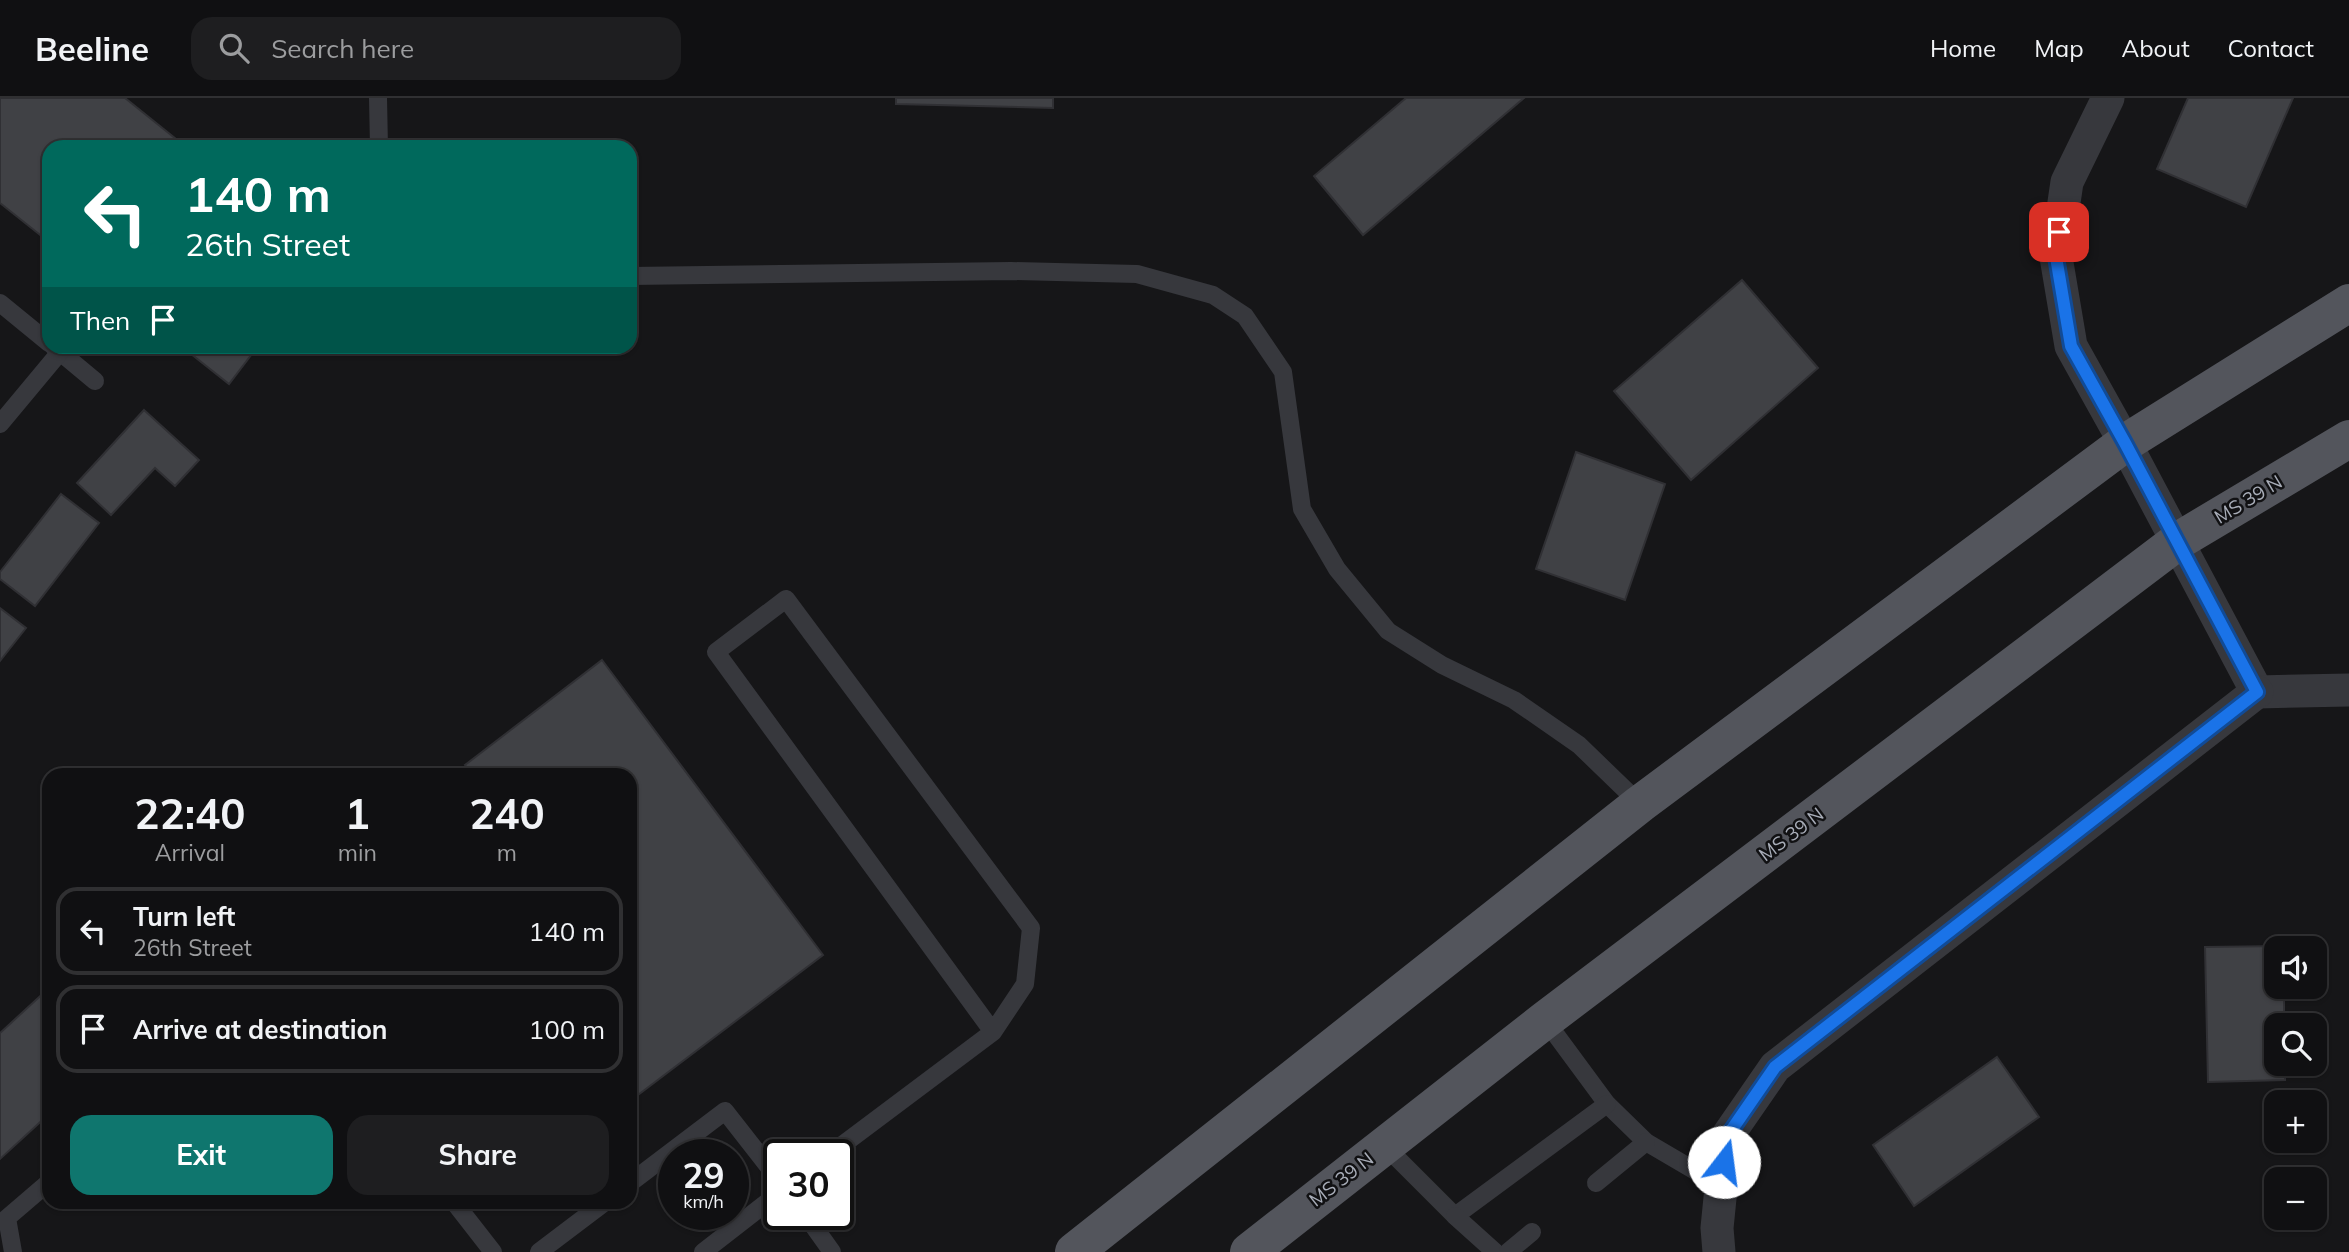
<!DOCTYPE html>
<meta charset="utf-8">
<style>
body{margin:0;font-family:Mulish,sans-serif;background:#1e1e20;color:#f1f3f6;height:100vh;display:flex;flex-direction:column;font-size:26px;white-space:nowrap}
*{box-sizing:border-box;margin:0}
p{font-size:23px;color:#9c9d9f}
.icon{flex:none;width:38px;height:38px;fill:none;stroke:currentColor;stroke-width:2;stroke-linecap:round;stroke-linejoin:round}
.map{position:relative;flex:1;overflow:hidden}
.drawer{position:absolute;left:42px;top:670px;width:595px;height:441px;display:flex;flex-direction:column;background:#101012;border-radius:21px;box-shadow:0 2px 5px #0004,0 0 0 2px #303032}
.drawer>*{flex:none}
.banner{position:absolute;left:42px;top:42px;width:595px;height:214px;border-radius:21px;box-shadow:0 2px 5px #0004,0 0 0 2px #303032;background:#00695c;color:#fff;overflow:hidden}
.tools{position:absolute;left:2264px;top:838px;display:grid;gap:14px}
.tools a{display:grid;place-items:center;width:63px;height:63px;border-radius:14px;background:#101012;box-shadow:0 2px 5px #0004,0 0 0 2px #303032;font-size:35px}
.speed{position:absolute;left:658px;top:1041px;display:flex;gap:14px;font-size:35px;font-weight:700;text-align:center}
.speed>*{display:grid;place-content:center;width:91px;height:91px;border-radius:50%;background:#101012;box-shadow:0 2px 5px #0004,0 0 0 2px #303032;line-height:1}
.speed small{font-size:18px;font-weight:400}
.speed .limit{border:4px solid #111;border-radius:10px;background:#fff;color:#111}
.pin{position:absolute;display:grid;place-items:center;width:60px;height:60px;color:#fff;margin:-30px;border-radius:14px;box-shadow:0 4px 10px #0006}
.me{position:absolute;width:77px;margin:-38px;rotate:15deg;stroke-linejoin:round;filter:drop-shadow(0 0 5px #0008)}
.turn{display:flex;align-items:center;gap:24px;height:147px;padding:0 28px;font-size:32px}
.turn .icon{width:91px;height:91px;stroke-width:2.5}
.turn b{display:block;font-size:49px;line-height:60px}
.then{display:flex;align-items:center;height:66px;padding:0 28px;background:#0003;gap:14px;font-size:26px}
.eta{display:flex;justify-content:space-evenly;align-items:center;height:119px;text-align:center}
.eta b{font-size:42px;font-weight:700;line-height:49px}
.primary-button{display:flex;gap:14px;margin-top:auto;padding:14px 28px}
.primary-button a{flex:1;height:80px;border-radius:21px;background:#0f766e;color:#fff;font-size:28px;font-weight:700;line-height:80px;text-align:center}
.primary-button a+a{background:#1e1e20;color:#f1f3f6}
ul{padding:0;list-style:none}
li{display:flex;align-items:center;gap:21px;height:88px;margin:0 14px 10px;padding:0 14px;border:4px solid #303032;border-radius:21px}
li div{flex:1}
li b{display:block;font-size:26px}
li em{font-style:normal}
header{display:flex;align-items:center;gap:42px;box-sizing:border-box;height:98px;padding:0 35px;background:#101012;border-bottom:2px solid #303032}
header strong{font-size:33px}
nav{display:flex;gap:38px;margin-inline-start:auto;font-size:24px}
.search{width:490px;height:63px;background:#1e1e20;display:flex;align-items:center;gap:18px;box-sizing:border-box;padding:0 24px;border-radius:21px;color:#9c9d9f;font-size:26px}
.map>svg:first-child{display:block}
.building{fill:#404145;stroke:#303034;stroke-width:2}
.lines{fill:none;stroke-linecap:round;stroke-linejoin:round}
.lane{stroke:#37383d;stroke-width:18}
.street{stroke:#37383d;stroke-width:33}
.primary{stroke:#53555c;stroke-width:38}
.route-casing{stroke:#114b97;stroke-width:18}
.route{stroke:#1a73e8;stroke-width:12}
.labels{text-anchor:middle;stroke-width:5;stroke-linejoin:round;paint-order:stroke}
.street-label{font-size:19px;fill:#a8adb8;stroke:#111113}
</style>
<header>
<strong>Beeline</strong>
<div class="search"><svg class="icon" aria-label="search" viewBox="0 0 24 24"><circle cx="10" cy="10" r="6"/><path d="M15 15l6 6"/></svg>Search here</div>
<nav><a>Home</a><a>Map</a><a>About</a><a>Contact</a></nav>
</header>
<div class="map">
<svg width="2349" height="1154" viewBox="0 0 2349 1154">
<rect width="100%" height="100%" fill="#161618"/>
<g class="building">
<path d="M0,0H125L186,49H49V144L0,105Z"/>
<path d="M896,0H1053V10L896,6Z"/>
<path d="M1406,0H1524L1363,137L1314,78Z"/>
<path d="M2188,0H2293L2246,109L2157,71Z"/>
<path d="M1742,182L1818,270L1691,382L1614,293Z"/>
<path d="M181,248H258L229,286Z"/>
<path d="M144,312L199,362L175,388L155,370L111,417L77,385Z"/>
<path d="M1576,354L1665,386L1625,502L1536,471Z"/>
<path d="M61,396L99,425L35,508L0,481V474Z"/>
<path d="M0,510L26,530L0,563Z"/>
<path d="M602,562L823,857L630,1003V677H472L465,667Z"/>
<path d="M2283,848V850H2277V889H2284V928H2277V966H2285V982L2208,984L2205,849Z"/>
<path d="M49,890V1016L0,1061V935Z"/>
<path d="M1997,959L2039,1019L1914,1108L1873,1047Z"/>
</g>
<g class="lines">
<g class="lane">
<path d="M378,0L379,49"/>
<path d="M630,178L1011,173L1137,176L1213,197L1245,218L1283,274L1302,411L1337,471L1388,533L1442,567L1514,602L1579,647L1640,706"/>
<path d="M0,205L49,245"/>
<path d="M53,248L95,283"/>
<path d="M0,326L60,254"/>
<path d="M1545,922L1607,1006L1646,1044L1721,1088"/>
<path d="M1384,1047L1455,1118L1607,1006"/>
<path d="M829,1057L993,934L1025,886L1031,830L786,501L716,554L993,934"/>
<path d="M630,1085L725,1013L779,1082"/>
<path d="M1596,1085L1646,1044"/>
<path d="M454,1104L493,1154"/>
<path d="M805,1116L832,1154"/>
<path d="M1455,1118L1495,1154"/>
<path d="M13,1154L7,1120L49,1084"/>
<path d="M539,1154L605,1104"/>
<path d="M703,1154L779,1095"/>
<path d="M1508,1154L1532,1134"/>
</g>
<g class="street">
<path d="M2108,0L2067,84L2056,159L2071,248L2125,345L2257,594"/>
<path d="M2257,594L2349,592"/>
<path d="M1719,1154L1717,1130L1726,1040L1775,969L2257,594"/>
</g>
<g class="primary">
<path d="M1074,1154L1640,706L2125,345L2349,205"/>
<path d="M1249,1154L1545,922L2178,443L2349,341"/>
</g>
</g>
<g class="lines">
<g class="route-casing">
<path id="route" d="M1724,1064L1726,1040L1775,969L2257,594L2125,345L2071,248L2056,159L2059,134"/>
</g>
<use href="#route" class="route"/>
</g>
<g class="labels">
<g class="street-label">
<text transform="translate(2248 401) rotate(-31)" y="7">MS 39 N</text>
<text transform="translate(1791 736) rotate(-37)" y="7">MS 39 N</text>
<text transform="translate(1341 1081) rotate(-38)" y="7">MS 39 N</text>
</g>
</g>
</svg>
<div class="tools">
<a><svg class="icon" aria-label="sound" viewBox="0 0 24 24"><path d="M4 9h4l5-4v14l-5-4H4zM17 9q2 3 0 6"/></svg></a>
<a><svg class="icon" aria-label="search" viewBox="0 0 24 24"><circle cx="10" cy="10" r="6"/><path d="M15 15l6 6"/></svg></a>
<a>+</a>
<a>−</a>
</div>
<div class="speed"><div>29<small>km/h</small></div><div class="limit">30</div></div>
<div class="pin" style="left:2059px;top:134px;background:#d93025"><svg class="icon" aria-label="arrive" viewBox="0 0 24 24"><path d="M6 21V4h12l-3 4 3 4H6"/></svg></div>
<svg class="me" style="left:1724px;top:1064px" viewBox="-20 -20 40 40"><circle r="19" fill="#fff"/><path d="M0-13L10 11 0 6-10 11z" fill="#1a73e8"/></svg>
<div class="banner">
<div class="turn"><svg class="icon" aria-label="left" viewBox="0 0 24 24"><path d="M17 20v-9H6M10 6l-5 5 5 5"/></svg><div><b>140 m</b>26th Street</div></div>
<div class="then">Then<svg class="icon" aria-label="arrive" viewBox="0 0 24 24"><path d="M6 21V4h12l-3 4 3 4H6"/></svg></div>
</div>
<section class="drawer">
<div class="eta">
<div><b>22:40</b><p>Arrival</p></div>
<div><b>1</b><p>min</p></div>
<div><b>240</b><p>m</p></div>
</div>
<ul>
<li><svg class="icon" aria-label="left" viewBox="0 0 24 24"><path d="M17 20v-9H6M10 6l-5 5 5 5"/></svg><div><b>Turn left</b><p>26th Street</p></div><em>140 m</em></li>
<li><svg class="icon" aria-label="arrive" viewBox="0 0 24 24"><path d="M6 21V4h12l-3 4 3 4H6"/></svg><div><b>Arrive at destination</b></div><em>100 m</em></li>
</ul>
<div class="primary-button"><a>Exit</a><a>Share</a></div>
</section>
</div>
